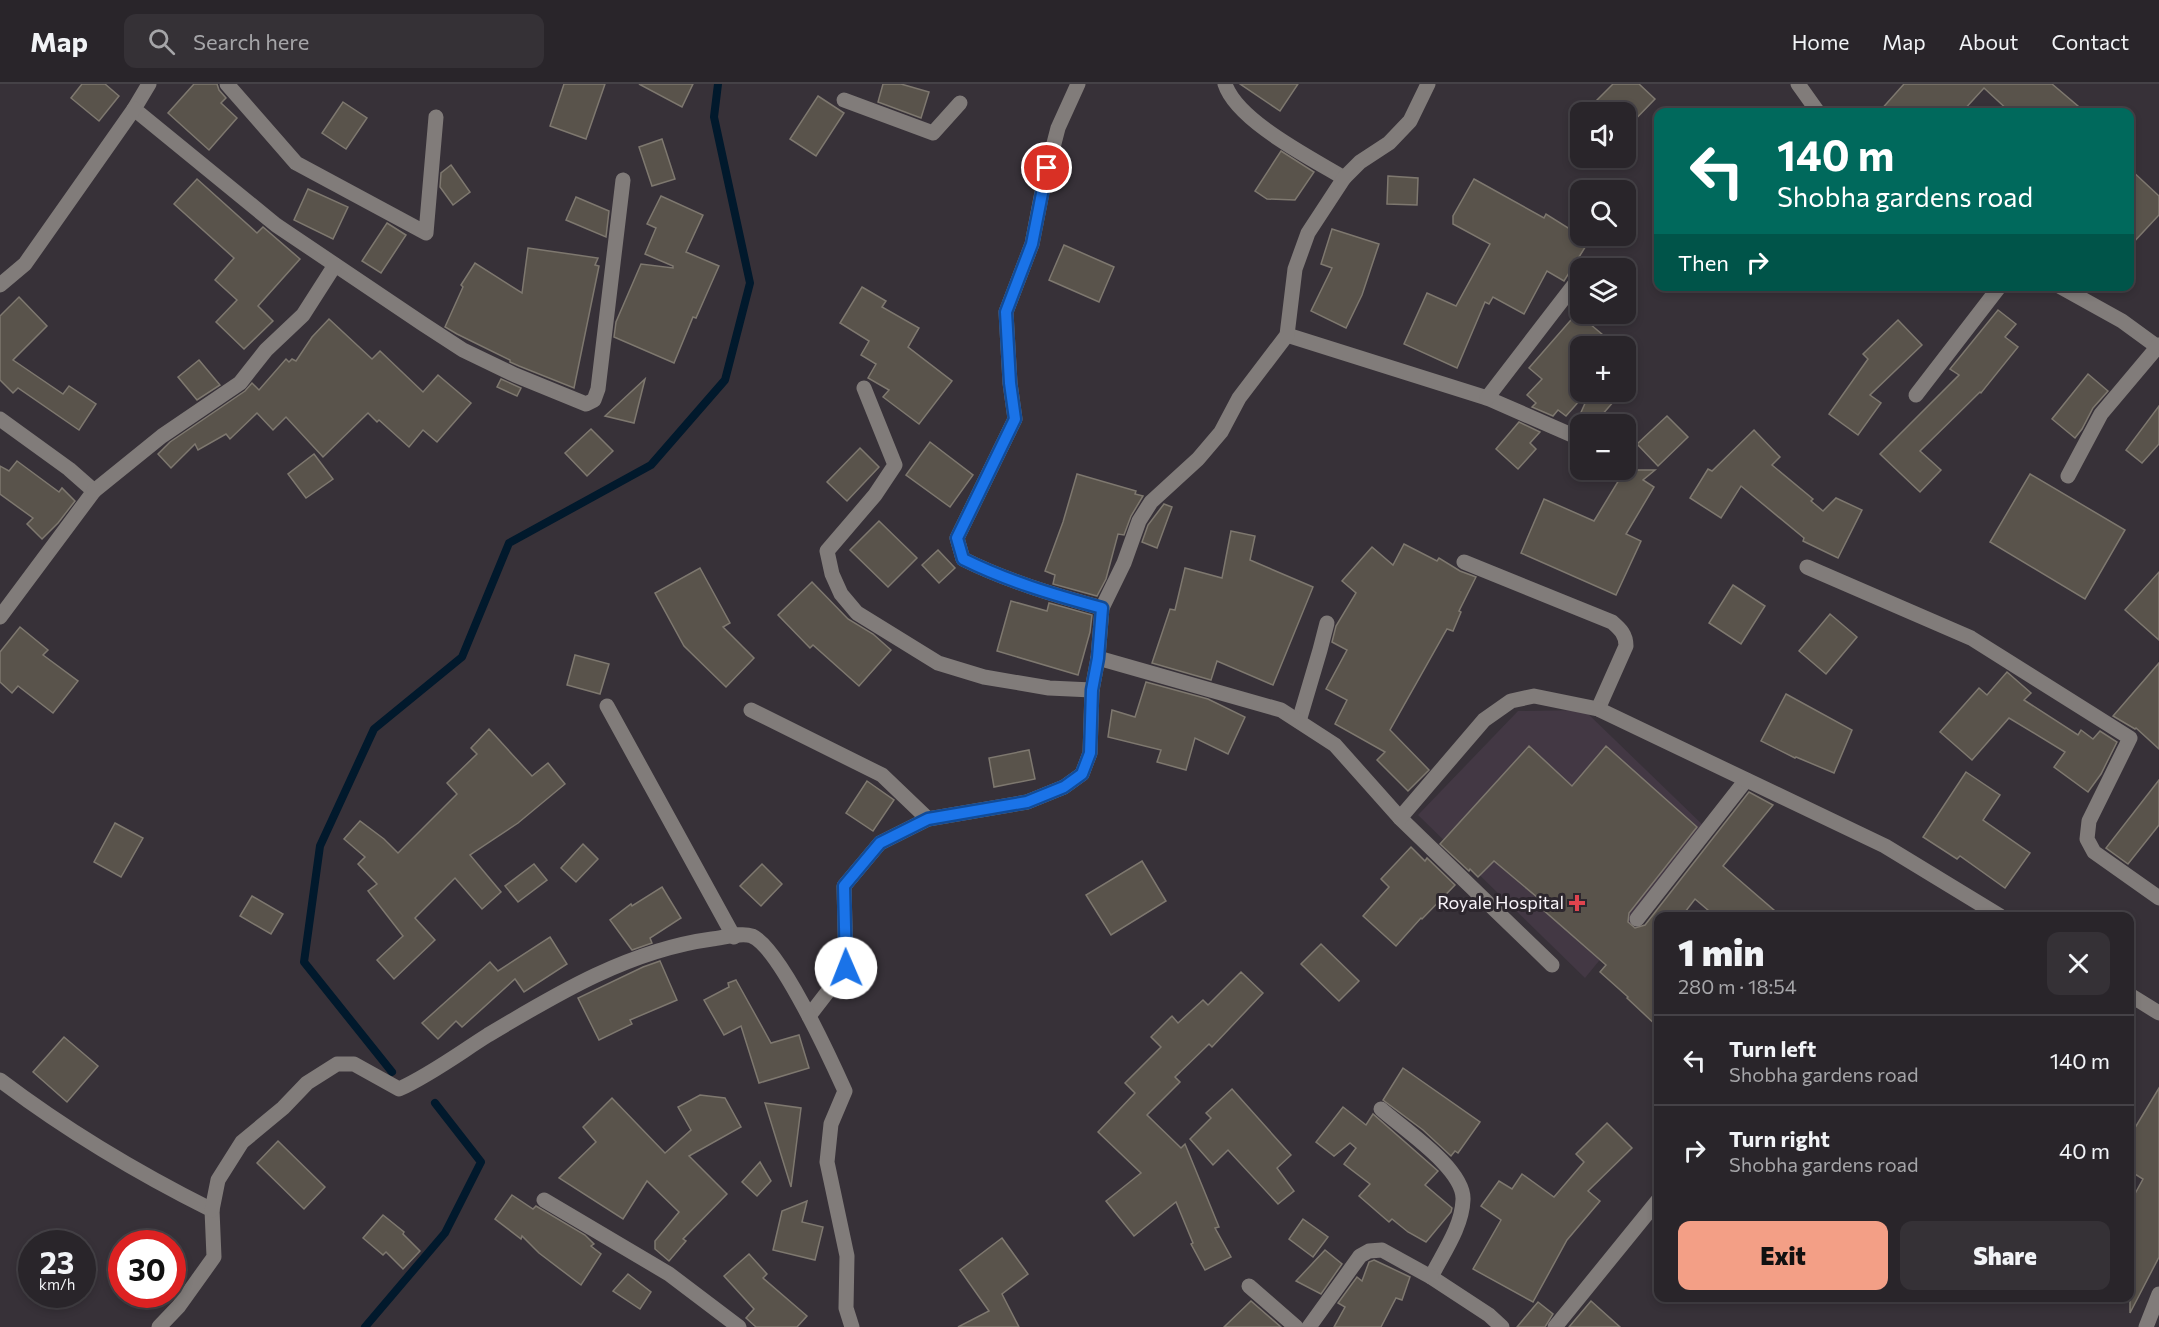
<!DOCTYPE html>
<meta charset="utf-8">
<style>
body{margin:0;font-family:Commissioner,sans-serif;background:#353136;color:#f1f3f6;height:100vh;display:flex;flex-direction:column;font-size:22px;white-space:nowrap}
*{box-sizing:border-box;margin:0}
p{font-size:20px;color:#a5a5a8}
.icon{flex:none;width:33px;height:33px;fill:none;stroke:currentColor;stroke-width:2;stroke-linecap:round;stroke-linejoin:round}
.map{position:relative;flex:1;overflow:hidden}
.drawer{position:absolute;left:1654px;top:828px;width:480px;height:390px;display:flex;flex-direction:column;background:#29252a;border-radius:12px;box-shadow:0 3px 9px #0003,0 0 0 2px #454247}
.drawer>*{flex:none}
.top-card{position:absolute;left:1654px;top:24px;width:480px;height:183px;border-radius:12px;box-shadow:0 3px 9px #0003,0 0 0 2px #454247;background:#00695c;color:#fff;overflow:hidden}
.controls{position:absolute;left:1570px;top:18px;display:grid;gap:12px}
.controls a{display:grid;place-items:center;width:66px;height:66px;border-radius:12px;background:#29252a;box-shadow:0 3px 9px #0003,0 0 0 2px #454247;font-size:30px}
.speed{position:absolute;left:18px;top:1146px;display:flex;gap:12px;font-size:30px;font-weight:700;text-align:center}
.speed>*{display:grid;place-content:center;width:78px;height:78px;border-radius:50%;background:#29252a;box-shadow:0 3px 9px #0003,0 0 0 2px #454247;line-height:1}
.speed small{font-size:15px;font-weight:400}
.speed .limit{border:9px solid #d22;background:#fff;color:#111}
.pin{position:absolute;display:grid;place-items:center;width:51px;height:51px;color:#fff;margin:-26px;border:3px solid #fff;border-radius:50%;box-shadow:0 2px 6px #0007}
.me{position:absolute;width:66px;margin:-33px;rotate:359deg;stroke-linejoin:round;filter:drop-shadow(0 0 4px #0008)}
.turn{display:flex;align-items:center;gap:21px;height:126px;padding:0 24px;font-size:27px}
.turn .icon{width:78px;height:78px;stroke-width:2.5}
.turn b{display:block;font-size:42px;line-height:51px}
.then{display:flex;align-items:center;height:57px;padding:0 24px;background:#0003;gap:12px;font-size:22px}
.round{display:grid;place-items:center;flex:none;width:63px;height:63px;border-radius:12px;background:#353136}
.head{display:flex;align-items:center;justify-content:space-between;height:102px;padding:0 24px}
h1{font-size:36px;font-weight:800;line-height:45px}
.cta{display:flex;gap:12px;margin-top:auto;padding:12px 24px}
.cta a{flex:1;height:69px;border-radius:12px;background:#f39f86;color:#111;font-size:24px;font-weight:800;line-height:69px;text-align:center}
.cta a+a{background:#353136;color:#f1f3f6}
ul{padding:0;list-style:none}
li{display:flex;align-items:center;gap:18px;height:90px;padding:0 24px;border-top:2px solid #454247}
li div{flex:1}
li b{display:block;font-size:22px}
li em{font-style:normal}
header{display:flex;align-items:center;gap:36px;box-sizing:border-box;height:84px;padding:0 30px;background:#29252a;border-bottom:2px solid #454247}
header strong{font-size:28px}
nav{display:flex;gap:33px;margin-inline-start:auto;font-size:21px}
.search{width:420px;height:54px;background:#353136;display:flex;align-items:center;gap:15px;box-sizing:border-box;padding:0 21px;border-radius:12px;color:#a5a5a8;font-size:22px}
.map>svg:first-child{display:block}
.built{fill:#433844}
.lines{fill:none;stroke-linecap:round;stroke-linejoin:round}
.stream{stroke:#01192c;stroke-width:8}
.building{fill:#59534b;stroke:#7e786f;stroke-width:1.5}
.minor{stroke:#817c7a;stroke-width:15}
.route-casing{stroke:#114b97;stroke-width:15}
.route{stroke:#1a73e8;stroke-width:10}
.health-dot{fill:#e0444e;stroke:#2d272e;stroke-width:2}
.labels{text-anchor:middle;stroke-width:6;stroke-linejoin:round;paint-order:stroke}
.poi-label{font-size:18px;fill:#f7f3f8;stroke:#2d272e;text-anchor:end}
</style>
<header>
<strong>Map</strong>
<div class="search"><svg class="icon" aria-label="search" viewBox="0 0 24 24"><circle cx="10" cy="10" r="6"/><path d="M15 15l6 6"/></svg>Search here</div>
<nav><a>Home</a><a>Map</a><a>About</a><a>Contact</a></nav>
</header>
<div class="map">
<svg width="2159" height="1243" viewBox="0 0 2159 1243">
<rect width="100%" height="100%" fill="#373138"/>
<path class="built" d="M1584,626L1707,745L1585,894L1418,731L1518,627Z"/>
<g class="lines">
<g class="stream">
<path d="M392,988L304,878L320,762L374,645L462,573L509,459L651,381L725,296L750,199L714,33L718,0"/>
<path d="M365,1243L445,1149L481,1078L435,1019"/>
</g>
</g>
<g class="building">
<path d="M82,0H105L119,12L99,37L71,14Z"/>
<path d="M194,0H217L219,6L226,14L221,19L237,34L209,66L168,29Z"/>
<path d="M564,0H605L586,55L550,42Z"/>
<path d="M639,0H693L682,23Z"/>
<path d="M883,0H901L929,8L921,34L878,18Z"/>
<path d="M1240,0H1298L1280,27Z"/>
<path d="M1613,0H1639L1655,15L1626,45V28H1585Z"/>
<path d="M1904,0H2052L2085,28H2010L1984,4L1962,28H1879Z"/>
<path d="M818,12L844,29L816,72L790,55Z"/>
<path d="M343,18L367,34L346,65L322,49Z"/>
<path d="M662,55L675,95L652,102L639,63Z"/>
<path d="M1281,67L1314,88L1295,116L1267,115L1255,107Z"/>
<path d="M451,81L470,108L453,121L440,103L441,89Z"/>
<path d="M2130,85L2159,112V131L2130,162Z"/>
<path d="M1388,92L1418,94L1417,121L1387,120Z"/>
<path d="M197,95L257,149L263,143L300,175L258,222L273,237L244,265L216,238L237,216L215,196L234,174L174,120Z"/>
<path d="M1474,95L1544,134L1546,130L1589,157L1564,197L1547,187L1524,230L1493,213L1489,220L1485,218L1457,284L1404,260L1427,209L1456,222L1490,160L1453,140V132Z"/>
<path d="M308,105L348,123L333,155L294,136Z"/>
<path d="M661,112L703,131L686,168L719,182L696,234L693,233L674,279L614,253L616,238L641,180L673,184V182L645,170L656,144L647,140Z"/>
<path d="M576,113L609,127L606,153L566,136Z"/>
<path d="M387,139L406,151L381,189L362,177Z"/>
<path d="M1332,145L1379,160L1362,211L1346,244L1311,227L1332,184L1321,180Z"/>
<path d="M1064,161L1114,183L1099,218L1049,196Z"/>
<path d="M528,164L598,174L595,181L599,182L574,304L519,282L510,278V276L457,250L445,243L463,203L461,201L475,179L522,209Z"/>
<path d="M862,203L886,217L882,223L919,244L908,263L952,297L919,340L883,313L889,306L868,294L876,280L861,271L869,257L840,239Z"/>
<path d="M19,213L47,242L13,276L63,310L69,302L96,320L79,346L18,304L13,309L0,296V232Z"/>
<path d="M1998,226L2016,240L2005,253L2018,263L1981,309L1980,308L1920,367L1941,386L1920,408L1880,370L1959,291L1950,285Z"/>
<path d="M1577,229L1616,262H1581V315L1566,332L1558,326L1553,332L1532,323L1536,319L1527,311L1542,295L1529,284Z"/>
<path d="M329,235L372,275L380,267L423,308L438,291L471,319L437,358L423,346L409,363L379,336L377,338L368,329L323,373L286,333L273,346L257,329L230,355L226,350L198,366L195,360L171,384L158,370L170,358L245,307L252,299L259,306L286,275L289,278L292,275L296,277L312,253Z"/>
<path d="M1898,236L1922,261L1870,311L1881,319L1858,351L1829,330L1868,275L1863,270Z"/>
<path d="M199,276L220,301L197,316L178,293Z"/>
<path d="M2088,290L2108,307L2093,324L2082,345L2075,354L2052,335Z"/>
<path d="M501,295L521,304L517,312L497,303Z"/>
<path d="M645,295L634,339L605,332Z"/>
<path d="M1590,308H1622L1594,340H1581V345L1575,342Z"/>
<path d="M2159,322V360L2142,379L2126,366Z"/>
<path d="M1667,332L1688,353L1658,382L1637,360Z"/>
<path d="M1519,338L1540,348L1530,359L1536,365L1518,385L1496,365Z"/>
<path d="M591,345L613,367L587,392L565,369Z"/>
<path d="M1754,346L1780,373L1772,381L1813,415L1811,417L1823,427L1836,414L1862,426L1838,474L1803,457L1804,454L1741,402L1721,434L1690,414L1708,385L1712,387Z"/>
<path d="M930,358L973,391L950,423L906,391Z"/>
<path d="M860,364L879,383L847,417L827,398Z"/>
<path d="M314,370L333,395L306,414L288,390Z"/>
<path d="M17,377L59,408L62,404L75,417L58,439L42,455L27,440L33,434L0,410V382L9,387Z"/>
<path d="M1625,386H1655L1643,396L1654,403L1626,450L1641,457L1616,511L1521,469L1544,415L1594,437Z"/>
<path d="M1077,390L1136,407L1135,410L1143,412L1131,432L1124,451L1118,450L1106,495L1097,512L1053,500L1055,491L1045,487L1063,438Z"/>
<path d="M2030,390L2125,446L2085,515L1990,458Z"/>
<path d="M1164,420L1172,423L1157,464L1142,458L1148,441Z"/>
<path d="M879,437L917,474L888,503L850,466Z"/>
<path d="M1231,447L1255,452L1250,476L1313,503L1273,601L1217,577L1211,596L1152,579L1170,525L1175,526L1185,484L1222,494Z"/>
<path d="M1404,460L1437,477L1439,474L1460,487L1476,493L1459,527L1461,528L1453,547L1447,545L1390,646L1429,686L1408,707L1377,676L1385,668L1335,640L1347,616L1326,605L1347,566L1332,558L1336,542L1356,509L1342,497L1372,463L1393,481Z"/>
<path d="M938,466L955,484L939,499L922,481Z"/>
<path d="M700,484L730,539L723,543L754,574L726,603L684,562L655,509Z"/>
<path d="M2159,488V556L2125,526Z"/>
<path d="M812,498L848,535L873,550L891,566L859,602L813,561L810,564L778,531Z"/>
<path d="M1733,501L1765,522L1741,560L1709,539Z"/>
<path d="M1011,517L1047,527L1049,519L1092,531L1090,548L1078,591L997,567Z"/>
<path d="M1830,530L1857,553L1826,590L1799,567Z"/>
<path d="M20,543L48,566L43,571L78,597L53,629L18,602L12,609L0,598V568Z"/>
<path d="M575,571L609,580L600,610L567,601Z"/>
<path d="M2159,579V665L2136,644L2135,645L2113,632Z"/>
<path d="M2007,588L2031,609L2024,616L2078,651L2081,646L2093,655L2100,647L2117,658L2101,690L2088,708L2054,683L2065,668L2009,634L1972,676L1940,648L1979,604L1987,611Z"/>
<path d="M1146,598L1208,615L1245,633L1228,670L1195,654L1186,686L1157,678L1161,666L1108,653L1112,626L1135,633Z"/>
<path d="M1786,610L1852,646L1834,689L1796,673L1795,674L1761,657Z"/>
<path d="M489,645L532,692L548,679L565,700L518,739L470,771L501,808L482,825L455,794L415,834L435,856L394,895L377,876L403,852L368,807L377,800L358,780L365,773L344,755L360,737L384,755L398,769L457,710L447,699L477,670L471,664Z"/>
<path d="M1529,662L1572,702L1606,662L1697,743L1629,829L1628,838L1635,844L1645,841L1749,708L1773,721L1723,782L1781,832H1715L1695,815L1682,832H1659V944L1627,914L1628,913L1600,888L1606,881L1541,824L1544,819L1494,777L1478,793L1470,785L1469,787L1440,760Z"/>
<path d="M1029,666L1035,695L994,703L989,674Z"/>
<path d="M1966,688L2000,711L1983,736L2030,769L2005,804L1960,772L1957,775L1923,753Z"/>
<path d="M2159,696V741L2128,780L2106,764Z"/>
<path d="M867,697L894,716L873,747L846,729Z"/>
<path d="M115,739L143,754L121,793L94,778Z"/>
<path d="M583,760L598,775L576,798L561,784Z"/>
<path d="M1411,763L1425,777L1427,774L1455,801L1422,835L1421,834L1396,862L1363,832L1389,803L1381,795Z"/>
<path d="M1142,777L1166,817L1111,851L1086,811Z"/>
<path d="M534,780L547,796L518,818L505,802Z"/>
<path d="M762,780L782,800L761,822L740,802Z"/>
<path d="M662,803L681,834L650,854L652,859L632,866L610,836L631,820L632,822Z"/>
<path d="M252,812L283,830L271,850L240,832Z"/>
<path d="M550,853L567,880L524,908L515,895L462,943L456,937L438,955L422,939L490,878L498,887Z"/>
<path d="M1321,860L1359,897L1339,917L1301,880Z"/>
<path d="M660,877L677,916L630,936L632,940L599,956L578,914L643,883Z"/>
<path d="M1241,888L1263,909L1212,963L1209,960L1175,993L1180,998L1147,1031L1181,1064L1185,1060L1219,1143L1215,1144L1231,1173L1205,1186L1191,1160L1193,1159L1176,1118L1134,1152L1106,1117L1141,1089L1098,1048L1135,1009L1125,999L1161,963L1151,953L1172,932L1178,939L1203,916L1208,921Z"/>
<path d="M736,896L771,959L799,951L809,984L759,999L741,942L724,951L704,916L729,903L728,899Z"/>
<path d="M64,953L98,982L67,1018L33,988Z"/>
<path d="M1403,984L1480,1038L1458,1069L1455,1067L1451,1072L1423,1046L1383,1016Z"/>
<path d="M2159,1004V1173L2130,1229V1119L2143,1095L2130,1087V1052Z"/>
<path d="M1232,1005L1291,1071L1277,1084L1294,1107L1278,1120L1228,1066L1213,1081L1190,1055L1211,1034L1206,1029Z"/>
<path d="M700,1011L725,1014L741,1043L689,1072L727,1110L683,1155L686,1157L669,1177L655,1165V1157L679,1128L647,1097L623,1135L559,1094L596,1058L583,1043L612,1014L665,1069L691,1046L678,1023Z"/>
<path d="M765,1019L801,1024L791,1103Z"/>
<path d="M1343,1023L1366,1041L1373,1030L1438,1087L1425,1101L1452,1124L1451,1128L1426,1158L1408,1148L1392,1135L1389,1138L1359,1112L1370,1100L1344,1080L1356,1064L1350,1059L1334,1072L1316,1058Z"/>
<path d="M1607,1039L1632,1064L1588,1107L1600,1117L1567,1156L1533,1218L1473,1185L1501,1136L1481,1122L1499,1097L1512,1105L1522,1090L1554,1113L1584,1078L1576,1070Z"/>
<path d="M278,1057L325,1103L304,1125L257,1079Z"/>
<path d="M760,1078L771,1097L757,1112L742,1098Z"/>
<path d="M512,1111L533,1125L536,1122L585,1151L594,1160L591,1162L601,1170L581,1201L539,1169L522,1152L521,1155L495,1135Z"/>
<path d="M807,1117L802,1138L823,1143L815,1176L773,1166L782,1127Z"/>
<path d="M383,1131L404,1148L403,1150L420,1167L403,1185L386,1168L383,1171L363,1154Z"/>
<path d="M1303,1135L1328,1153L1313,1173L1289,1155Z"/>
<path d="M1002,1154L1028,1190L1002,1210L1019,1243H958L989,1227L960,1186Z"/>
<path d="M1325,1166L1342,1180L1321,1210L1296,1197Z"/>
<path d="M749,1170L767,1190L763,1194L807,1232L797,1243H756L746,1234L754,1225L724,1192Z"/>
<path d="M1374,1176L1410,1193L1402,1216L1396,1214L1381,1243H1334L1345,1223L1338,1219L1357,1193L1362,1197L1369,1178Z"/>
<path d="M628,1190L651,1208L640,1225L613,1207Z"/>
<path d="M1251,1217L1281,1243H1224Z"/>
<path d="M1591,1217L1620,1243H1569Z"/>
<path d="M1538,1218L1553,1230L1545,1243H1517Z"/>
</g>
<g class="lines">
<g class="minor">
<path d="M149,0L134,25L276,141L423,240L463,266L515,291L586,320L594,316L598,305L623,96"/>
<path d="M227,0L296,79L426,149L436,33"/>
<path d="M1078,0L1058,44L1044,98L1032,160L1006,228L1010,299L1015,335L957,454L963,475C1007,497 1054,511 1102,524"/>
<path d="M1225,0C1237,37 1311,74 1344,94"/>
<path d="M1798,0L1818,28"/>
<path d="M844,16L933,49L960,19"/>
<path d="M0,201L25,180L134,25"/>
<path d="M2059,202L2122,237L2159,264"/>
<path d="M1287,251L1487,314L1574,352"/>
<path d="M864,304L895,381L875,411L827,467L832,490L841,510L857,529L938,579L984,593L1049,604L1092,606"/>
<path d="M1916,311L2000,202"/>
<path d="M1487,314L1577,197"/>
<path d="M0,335L69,385L94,407L0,533"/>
<path d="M2068,392L2101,330L2159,261"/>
<path d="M94,407L162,352L240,299L266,266L303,231L335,181"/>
<path d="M1464,478L1612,538C1620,545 1626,550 1626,562L1598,625"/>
<path d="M1807,483L1971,554L2130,654L2089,737L2087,755L2094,768L2159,814"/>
<path d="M1098,574L1102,524L1124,479L1139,437L1151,418L1198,375L1221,348L1239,314L1287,251L1295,185L1308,149L1344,94L1360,78L1389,59L1410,37L1428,0"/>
<path d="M607,622L734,853"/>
<path d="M751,626L882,691L928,735"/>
<path d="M1299,637L1320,566L1327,539"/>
<path d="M1400,734L1552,881"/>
<path d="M1637,835L1746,696"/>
<path d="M2130,911L2159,929"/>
<path d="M809,932L846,884L844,802L880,759L928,735L1027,718L1064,703L1082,690L1090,669L1092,606L1098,574L1281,626L1335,661L1400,734L1484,636L1511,617L1534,612L1598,625L1885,762L2000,832"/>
<path d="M0,996C66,1046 138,1089 212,1126L214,1173L179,1222L159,1243"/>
<path d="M1381,1025C1402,1044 1465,1085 1463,1116C1462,1143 1443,1169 1431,1193L1489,1231L1502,1243"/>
<path d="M544,1116L669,1190L739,1243"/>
<path d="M212,1126L218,1096L242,1058L283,1024L307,999L337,980H354L399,1005C430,991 458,970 488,951C558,909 630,866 712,855C723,854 741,848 752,852C780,864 831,976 845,1007L831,1040L827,1078L847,1172L846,1224L852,1243"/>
<path d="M1249,1202L1296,1243"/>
<path d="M1309,1243L1360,1172L1369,1167L1382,1166L1431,1193"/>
<path d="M1555,1243L1659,1115"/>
<path d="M2146,1243L2159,1210"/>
</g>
</g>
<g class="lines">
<g class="route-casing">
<path id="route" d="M846,884L844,802L880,759L928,735L1027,718L1064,703L1082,690L1090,669L1092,606L1098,574L1102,524C1054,511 1007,497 963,475L957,454L1015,335L1010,299L1006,228L1032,160L1047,84"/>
</g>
<use href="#route" class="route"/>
</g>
<path class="health-dot" d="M1574 810h6v6h6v6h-6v6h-6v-6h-6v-6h6z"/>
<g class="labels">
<g class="poi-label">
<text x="1564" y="825">Royale Hospital</text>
</g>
</g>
</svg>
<div class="controls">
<a><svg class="icon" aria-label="sound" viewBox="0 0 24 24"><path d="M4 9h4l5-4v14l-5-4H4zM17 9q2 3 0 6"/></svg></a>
<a><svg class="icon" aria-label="search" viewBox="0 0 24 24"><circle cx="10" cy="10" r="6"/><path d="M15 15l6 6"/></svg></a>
<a><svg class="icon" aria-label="layers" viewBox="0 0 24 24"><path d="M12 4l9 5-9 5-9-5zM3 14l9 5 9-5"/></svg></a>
<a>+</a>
<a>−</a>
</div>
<div class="speed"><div>23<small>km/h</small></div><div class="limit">30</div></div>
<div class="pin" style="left:1047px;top:84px;background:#d93025"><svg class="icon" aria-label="arrive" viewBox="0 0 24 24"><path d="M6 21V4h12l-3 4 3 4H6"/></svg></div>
<svg class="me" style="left:846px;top:884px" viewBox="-20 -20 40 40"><circle r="19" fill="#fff"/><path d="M0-13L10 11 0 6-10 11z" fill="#1a73e8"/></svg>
<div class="top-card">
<div class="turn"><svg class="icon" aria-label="left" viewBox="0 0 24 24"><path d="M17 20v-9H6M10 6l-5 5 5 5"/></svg><div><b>140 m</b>Shobha gardens road</div></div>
<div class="then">Then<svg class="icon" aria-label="right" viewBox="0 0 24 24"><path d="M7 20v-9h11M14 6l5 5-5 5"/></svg></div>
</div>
<section class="drawer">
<div class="head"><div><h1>1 min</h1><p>280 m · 18:54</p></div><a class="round"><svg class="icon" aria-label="close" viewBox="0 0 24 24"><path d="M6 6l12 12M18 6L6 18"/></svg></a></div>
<ul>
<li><svg class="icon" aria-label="left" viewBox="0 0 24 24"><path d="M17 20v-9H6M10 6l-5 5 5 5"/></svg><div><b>Turn left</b><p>Shobha gardens road</p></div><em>140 m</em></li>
<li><svg class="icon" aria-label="right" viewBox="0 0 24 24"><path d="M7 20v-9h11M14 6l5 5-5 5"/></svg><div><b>Turn right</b><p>Shobha gardens road</p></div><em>40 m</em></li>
</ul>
<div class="cta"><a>Exit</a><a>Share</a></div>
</section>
</div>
